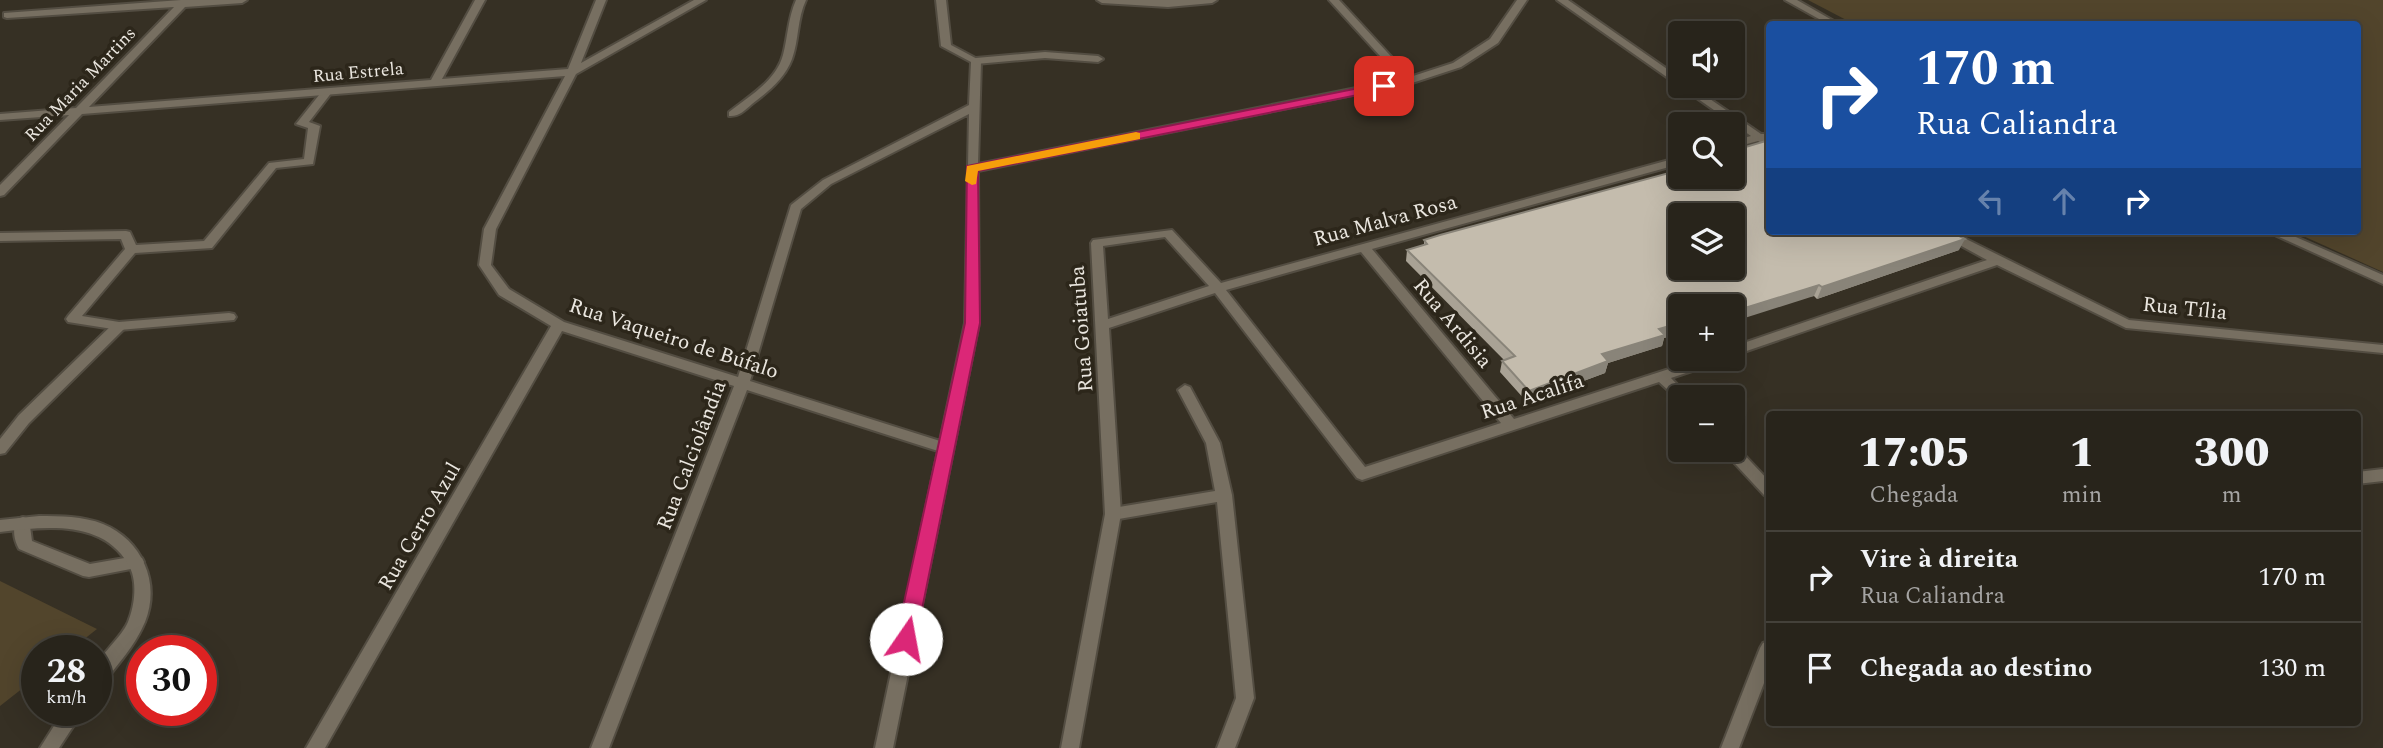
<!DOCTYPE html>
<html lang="pt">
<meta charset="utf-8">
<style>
body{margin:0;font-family:Spectral,serif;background:#302c24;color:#f1f3f6;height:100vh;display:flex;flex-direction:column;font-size:26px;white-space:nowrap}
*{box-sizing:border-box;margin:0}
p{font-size:23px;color:#a5a4a3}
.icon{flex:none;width:38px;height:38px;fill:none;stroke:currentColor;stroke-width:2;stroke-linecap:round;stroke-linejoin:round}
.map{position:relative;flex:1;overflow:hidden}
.side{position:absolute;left:1766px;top:411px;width:595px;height:315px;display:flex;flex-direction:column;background:#28241b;border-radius:7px;box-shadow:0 7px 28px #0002,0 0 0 2px #44413a}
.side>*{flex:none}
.hud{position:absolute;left:1766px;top:21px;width:595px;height:214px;border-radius:7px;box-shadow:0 7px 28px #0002,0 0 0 2px #44413a;background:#1a4fa0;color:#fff;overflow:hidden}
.controls{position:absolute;left:1668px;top:21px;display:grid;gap:14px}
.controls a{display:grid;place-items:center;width:77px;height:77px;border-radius:7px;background:#28241b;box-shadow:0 7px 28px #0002,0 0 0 2px #44413a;font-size:35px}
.speed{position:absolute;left:21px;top:635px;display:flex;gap:14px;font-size:35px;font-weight:700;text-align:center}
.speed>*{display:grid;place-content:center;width:91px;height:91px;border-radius:50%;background:#28241b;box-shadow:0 7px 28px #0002,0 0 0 2px #44413a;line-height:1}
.speed small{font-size:18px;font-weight:400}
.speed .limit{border:10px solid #d22;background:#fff;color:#111}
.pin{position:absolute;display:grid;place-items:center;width:60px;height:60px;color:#fff;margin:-30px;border-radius:14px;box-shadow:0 4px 10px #0006}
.me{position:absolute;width:77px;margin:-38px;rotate:12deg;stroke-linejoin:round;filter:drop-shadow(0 0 5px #0008)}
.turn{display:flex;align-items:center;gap:24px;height:147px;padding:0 35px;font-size:32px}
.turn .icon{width:91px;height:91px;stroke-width:2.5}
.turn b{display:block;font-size:49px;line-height:60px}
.lanes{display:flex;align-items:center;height:66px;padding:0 35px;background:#0003;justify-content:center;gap:35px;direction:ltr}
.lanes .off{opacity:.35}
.eta{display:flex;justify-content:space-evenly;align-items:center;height:119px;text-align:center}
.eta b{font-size:42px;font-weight:800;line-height:49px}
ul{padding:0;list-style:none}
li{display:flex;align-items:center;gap:21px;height:91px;padding:0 35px;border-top:2px solid #44413a}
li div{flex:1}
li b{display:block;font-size:26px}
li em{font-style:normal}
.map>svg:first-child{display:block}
.green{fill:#52452c}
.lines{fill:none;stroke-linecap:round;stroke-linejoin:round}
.service-casing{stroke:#534d42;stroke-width:4}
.minor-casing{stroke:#534d42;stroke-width:4}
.tertiary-casing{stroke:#534d42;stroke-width:4}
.service{fill:#776f61;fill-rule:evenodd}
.minor{fill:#776f61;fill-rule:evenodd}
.tertiary{fill:#776f61;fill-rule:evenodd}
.wall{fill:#a9a295}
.shaded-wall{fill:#898479}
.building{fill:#c4bcad;stroke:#898479;stroke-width:2;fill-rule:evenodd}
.route{fill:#db2777;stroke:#8e194d;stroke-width:2}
.slow{fill:#f59e0b}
.labels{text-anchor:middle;stroke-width:7;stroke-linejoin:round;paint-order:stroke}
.far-street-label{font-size:18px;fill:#eae6df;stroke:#2c261a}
.street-label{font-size:21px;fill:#eae6df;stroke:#2c261a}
</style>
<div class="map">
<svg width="2383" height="748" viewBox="0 0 2383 748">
<rect width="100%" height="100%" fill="#363024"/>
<g class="green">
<path d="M1808,0H2383V272L2292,231H2357V24H1854Z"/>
<path d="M0,581L97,629L69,651H37V677L0,706Z"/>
</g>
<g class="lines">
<g class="service-casing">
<g id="service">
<path d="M1045,52L1098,56L1103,59L1098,62L1045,58L976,64L971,61L976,58Z"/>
<path d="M327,89L332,92L309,122L320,126L313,164L276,168L212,248L135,253L82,316L119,322L229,313L234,314L236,317L234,320L119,330L68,322L66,319L68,316L125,249L121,239L0,241V233L126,231L130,232L136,245L204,241L269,163L304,159L308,128L296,124L323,90Z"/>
<path d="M1185,385L1190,387L1220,443L1232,495L1254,698L1235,748H1217L1236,698L1217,502L1113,520L1107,518L1105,514L1107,510L1113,508L1215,491L1206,443L1178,390Z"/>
<path d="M23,517L29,519L32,541L90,564L136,556L142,558L144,562L142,566L136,568L89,577L83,576L19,549C14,540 12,529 17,519Z"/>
</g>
</g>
<g class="minor-casing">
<g id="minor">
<path d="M181,0H247L242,3L185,7L89,107L431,80L475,0H485L442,79L568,69L596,0H606L581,63L694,0H706L576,74L496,229L491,265L509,289L564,322L738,377L791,205L823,180L969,105L971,62L941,46L936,0H946L951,45L981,61L978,164L1401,79L1329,0H1339L1410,77L1453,63L1490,39L1517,0H1527L1498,43L1461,67L1412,83L978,171L979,323L893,748H875L938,451L747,390L609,748H591L734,386L562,331L325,748H306L551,326L499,295L479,265L484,229L565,76L82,114L4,195L0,196V185L69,115L0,120V114L76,108L174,7L7,18L4,17V13ZM969,114L965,323L940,441L750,381L801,209L831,184Z"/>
<path d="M796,0H806C797,19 799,40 792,59C785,78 768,92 752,104C745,110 739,117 729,116V112C749,96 776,81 783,55C788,36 788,18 796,0Z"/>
<path d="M1097,0H1217L1212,3L1168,7L1102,3Z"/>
<path d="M1557,0H1568L1680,78V86H1691L1761,134H1769V147L1758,141L1732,148V141L1751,136Z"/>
<path d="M1680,157V164L1372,249L1514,419L1700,359H1721L1719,362L1671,378L1689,397H1680V401L1659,382L1362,480L1357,478L1215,293L1109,328L1121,514L1079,748H1061L1105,514L1091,243L1093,240L1172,230L1221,283ZM1165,237L1209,286L1108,319L1103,246ZM1361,252L1501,423L1365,467L1226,290Z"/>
<path d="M1934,231H1950L2129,320L2383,345V353L2126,328L1997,265L1732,356V347L1987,260Z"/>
<path d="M119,322L124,323L126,326L124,329L29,423L5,453L0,454V439L19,415L114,323Z"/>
<path d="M1732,445L1736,446L1769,481V497L1764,495L1726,454L1724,450H1732Z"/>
<path d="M2383,469V481L2357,484V472Z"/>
<path d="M39,516C60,516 83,516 103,524C142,540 161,583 145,622C135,646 117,665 102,685L96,687C96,681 94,671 97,666C102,652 121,638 128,622C135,605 138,580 128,564C102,519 44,527 0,532V520Z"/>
<path d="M1769,641V670L1739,748H1721L1760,648L1763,643Z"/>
<path d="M64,710H84L59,748H40Z"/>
</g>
</g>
<g class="tertiary-casing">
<g id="tertiary">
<path d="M1785,0H1797L1839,24H1828Z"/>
<path d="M2266,231H2282L2383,275V284Z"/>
</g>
</g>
<use href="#service" class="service"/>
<use href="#minor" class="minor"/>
<use href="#tertiary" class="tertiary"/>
</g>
<path class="wall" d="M1424,240L1959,250L1817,299L1814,296L1732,306H1680V333L1664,338L1662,346L1608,363L1605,373L1527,402L1500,372L1502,361L1504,360L1406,261L1407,250L1424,245Z"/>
<g class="shaded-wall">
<path d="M1965,239L1959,250L1817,299L1822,287Z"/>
<path d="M1819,285L1814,296L1732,322V312Z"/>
<path d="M1680,323V333L1664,338L1662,346L1608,363L1605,373L1527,402L1529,391L1602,354L1659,329Z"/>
</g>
<path class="building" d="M1769,140V231H1950L1965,239L1822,287L1819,285L1732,312V306H1680V323L1659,329L1665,335L1602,354L1608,361L1529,391L1502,361L1515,356L1407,250L1427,244L1424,240L1440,235L1680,170V177H1732V151ZM1680,215H1732V268H1680Z"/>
<path class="route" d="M1384,83L1388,84V89L978,171L980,323L916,639L913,645L906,647L899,645L896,639L965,323L967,166Z"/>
<path class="slow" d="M1136,132L1140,133V139L978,171L976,184L972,185L965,181L967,166Z"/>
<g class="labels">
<g class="far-street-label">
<text transform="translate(358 72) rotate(-5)" y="6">Rua Estrela</text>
<text transform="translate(80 84) rotate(-46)" y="6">Rua Maria Martins</text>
</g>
<g class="street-label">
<text transform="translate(1385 220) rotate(-15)" y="7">Rua Malva Rosa</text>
<text transform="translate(2185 308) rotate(6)" y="7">Rua Tília</text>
<text transform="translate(1453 323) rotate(50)" y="7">Rua Ardisia</text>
<text transform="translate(1081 329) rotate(-94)" y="7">Rua Goiatuba</text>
<text transform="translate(674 338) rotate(18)" y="7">Rua Vaqueiro de Búfalo</text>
<text transform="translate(1532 396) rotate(-18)" y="7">Rua Acalifa</text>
<text transform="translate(691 455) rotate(-69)" y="7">Rua Calciolândia</text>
<text transform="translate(419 526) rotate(-60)" y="7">Rua Cerro Azul</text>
</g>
</g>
</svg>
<div class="controls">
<a><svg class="icon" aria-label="sound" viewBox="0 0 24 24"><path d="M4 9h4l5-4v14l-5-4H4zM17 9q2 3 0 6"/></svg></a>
<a><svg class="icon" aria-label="search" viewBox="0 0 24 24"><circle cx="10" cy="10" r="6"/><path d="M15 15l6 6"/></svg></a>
<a><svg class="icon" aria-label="layers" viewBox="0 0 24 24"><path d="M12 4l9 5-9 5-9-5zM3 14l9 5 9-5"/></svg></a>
<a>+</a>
<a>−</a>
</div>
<div class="speed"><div>28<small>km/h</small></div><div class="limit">30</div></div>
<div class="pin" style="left:1384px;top:86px;background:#d93025"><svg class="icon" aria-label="arrive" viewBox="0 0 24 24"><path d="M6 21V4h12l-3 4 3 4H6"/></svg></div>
<svg class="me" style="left:906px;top:639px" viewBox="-20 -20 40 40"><circle r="19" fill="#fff"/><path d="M0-13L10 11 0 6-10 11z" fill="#db2777"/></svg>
<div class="hud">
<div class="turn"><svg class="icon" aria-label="right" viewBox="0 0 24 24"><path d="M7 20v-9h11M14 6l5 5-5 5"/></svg><div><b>170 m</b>Rua Caliandra</div></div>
<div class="lanes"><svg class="icon off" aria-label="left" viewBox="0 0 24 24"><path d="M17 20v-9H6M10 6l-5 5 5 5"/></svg><svg class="icon off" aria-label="ahead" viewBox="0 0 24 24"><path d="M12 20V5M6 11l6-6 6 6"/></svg><svg class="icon" aria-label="right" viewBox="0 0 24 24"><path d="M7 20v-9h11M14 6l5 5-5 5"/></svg></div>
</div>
<section class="side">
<div class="eta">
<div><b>17:05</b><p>Chegada</p></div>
<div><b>1</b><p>min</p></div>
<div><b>300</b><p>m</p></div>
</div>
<ul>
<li><svg class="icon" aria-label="right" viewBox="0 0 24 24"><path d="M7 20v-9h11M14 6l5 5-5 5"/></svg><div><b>Vire à direita</b><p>Rua Caliandra</p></div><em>170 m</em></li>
<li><svg class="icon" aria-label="arrive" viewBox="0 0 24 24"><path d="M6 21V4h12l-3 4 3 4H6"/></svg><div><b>Chegada ao destino</b></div><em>130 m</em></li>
</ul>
</section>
</div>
